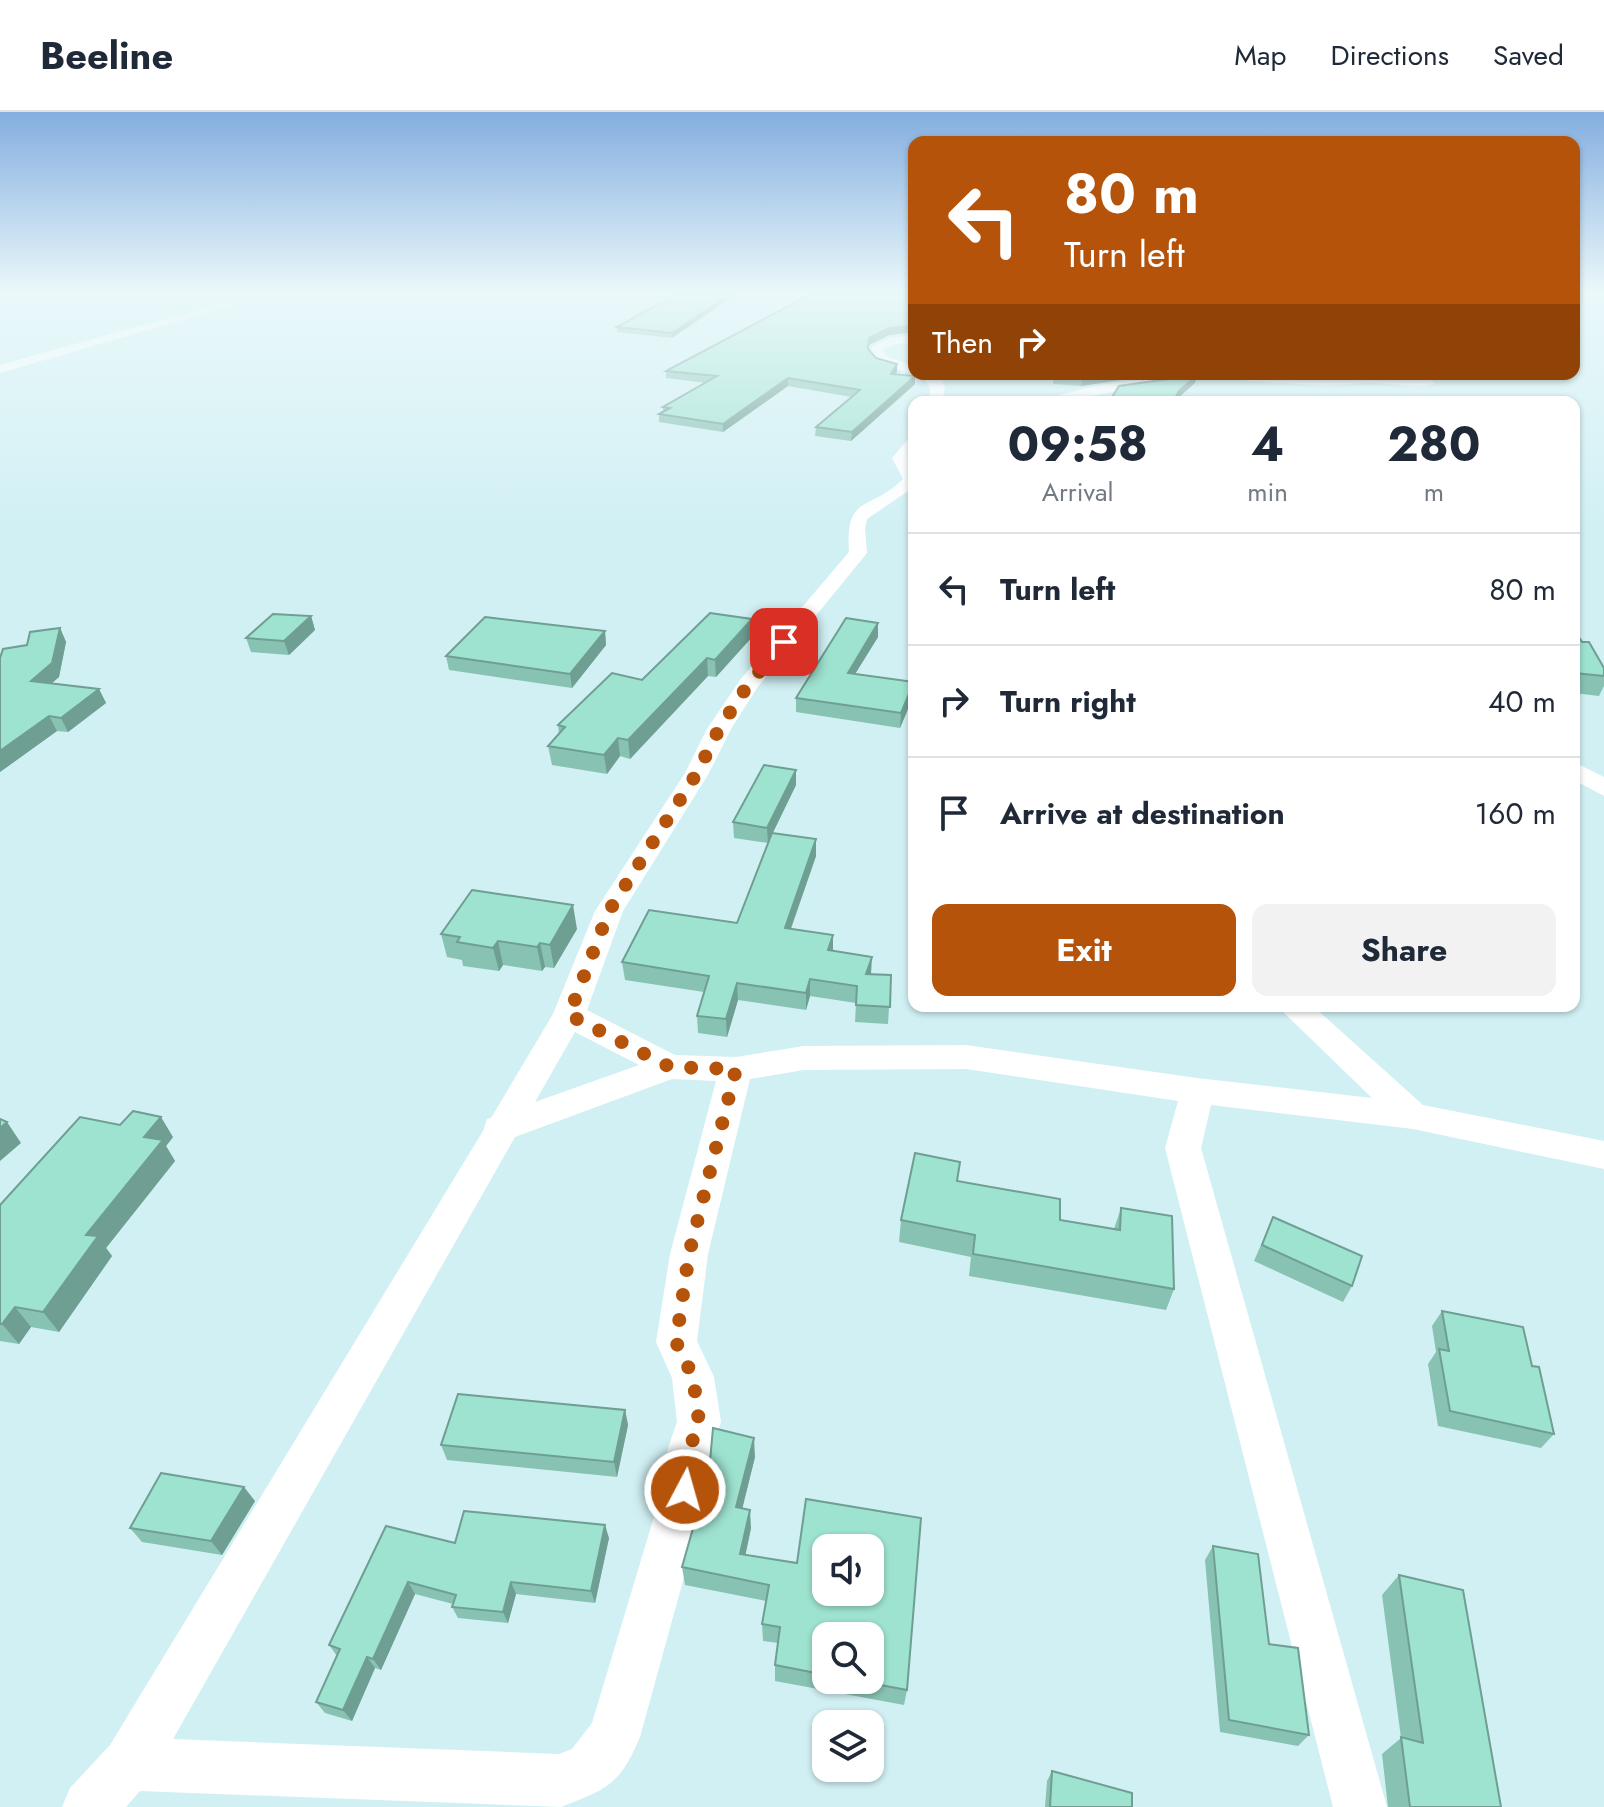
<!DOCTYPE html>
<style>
body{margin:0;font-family:Jost,sans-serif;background:#f2f2f3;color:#1f2937;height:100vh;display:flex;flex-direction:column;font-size:30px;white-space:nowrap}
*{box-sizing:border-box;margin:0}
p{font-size:26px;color:#747a83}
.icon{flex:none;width:44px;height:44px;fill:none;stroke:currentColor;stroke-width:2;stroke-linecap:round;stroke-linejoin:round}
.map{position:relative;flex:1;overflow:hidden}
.side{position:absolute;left:908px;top:284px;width:672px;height:616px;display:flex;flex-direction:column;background:#fff;border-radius:16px;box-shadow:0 2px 6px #0004}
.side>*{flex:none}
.guide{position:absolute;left:908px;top:24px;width:672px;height:244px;border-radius:16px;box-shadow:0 2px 6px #0004;background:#b45309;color:#fff;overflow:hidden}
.tools{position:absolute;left:812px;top:1422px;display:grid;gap:16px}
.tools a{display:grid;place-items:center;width:72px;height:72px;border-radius:16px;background:#fff;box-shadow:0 2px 6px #0004;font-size:40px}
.pin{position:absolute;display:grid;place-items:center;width:68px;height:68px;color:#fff;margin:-34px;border-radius:16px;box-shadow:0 4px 12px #0006}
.me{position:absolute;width:88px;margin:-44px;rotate:6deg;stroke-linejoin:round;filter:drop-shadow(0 0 6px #0008)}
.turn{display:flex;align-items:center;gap:28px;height:168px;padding:0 24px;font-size:36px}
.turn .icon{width:104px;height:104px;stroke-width:2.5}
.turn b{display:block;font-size:56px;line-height:68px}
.then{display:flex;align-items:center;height:76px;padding:0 24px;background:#0003;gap:16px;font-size:30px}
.eta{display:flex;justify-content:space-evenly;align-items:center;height:136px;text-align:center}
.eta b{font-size:48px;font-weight:700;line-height:56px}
.cta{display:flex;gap:16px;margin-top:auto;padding:16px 24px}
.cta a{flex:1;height:92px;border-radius:16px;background:#b45309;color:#fff;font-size:32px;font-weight:700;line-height:92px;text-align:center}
.cta a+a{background:#f2f2f3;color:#1f2937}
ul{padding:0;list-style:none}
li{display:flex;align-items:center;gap:24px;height:112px;padding:0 24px;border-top:2px solid #e0e1e3}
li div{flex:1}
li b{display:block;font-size:30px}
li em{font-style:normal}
header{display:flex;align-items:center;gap:48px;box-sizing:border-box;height:112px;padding:0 40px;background:#fff;border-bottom:2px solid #e0e1e3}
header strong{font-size:38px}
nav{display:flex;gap:44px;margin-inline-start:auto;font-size:28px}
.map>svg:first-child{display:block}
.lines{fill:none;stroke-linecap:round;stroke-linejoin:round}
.minor{fill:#fff;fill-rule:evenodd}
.wall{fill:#88c2b3;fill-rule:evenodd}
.shaded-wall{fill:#6f9e92}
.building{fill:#9ee2d0;stroke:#6f9e92;stroke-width:2;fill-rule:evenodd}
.route{stroke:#b45309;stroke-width:14;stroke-dasharray:0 25.2}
</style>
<header>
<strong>Beeline</strong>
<nav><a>Map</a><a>Directions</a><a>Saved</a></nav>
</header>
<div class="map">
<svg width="1604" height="1695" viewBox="0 0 1604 1695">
<rect width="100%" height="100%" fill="#d1f0f4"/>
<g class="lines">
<g class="minor">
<path d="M257,181H276L0,261V253Z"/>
<path d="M914,223V231L895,232L882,238L888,245L914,254V262L878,251L870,242L872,234L890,226Z"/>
<path d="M918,262H939L945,275L942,290H928C932,273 930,273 918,262Z"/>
<path d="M1178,262C1229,262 1281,267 1332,266C1359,265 1413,254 1435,271C1425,278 1380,269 1363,271C1306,277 1249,265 1192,268C1139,270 1088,290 1035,290L1094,274Z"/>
<path d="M914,324V339L908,346L914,358V375L867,407L865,417L867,441L757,576L731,617L709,661L623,799L587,898L675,943L736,945L804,934L966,933L1197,966L1372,986L1277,894H1313L1423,993L1604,1029V1057L1413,1017L1211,993L1201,1036L1387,1695H1333L1165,1036L1178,989L966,957L804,958L750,967L708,1142L697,1229L714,1265L721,1310L712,1336L708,1378L640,1625C620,1673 607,1677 561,1695L140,1679L126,1695H62L70,1676L110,1633L483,1019L487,1007L491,1006L553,902L595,799L685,661L707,617L740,568L849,440C845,381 870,400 903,367L892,346L909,326ZM575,920L639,953L535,990ZM672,967L716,969L670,1142L656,1230L672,1266L677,1310L668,1336L662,1378L592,1611L572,1637L559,1642L173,1627L515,1025Z"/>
<path d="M1574,650L1604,665V684L1574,668Z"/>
</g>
</g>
<g class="wall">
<path d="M678,181L672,226L617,220V215Z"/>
<path d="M914,181V220L889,223L869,233V237L876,246L897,260L895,262L915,264V272L851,329L815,324L816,315L852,285L788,274L723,320L659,310V302L663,299V295L706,271L666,266V259Z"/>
<path d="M1159,262L1081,274L1053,272L1054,265Z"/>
<path d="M311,504L315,518L289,543L251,540L246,526Z"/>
<path d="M752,507L753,524L716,565L708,564L630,647L620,644L607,662L552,653L548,634L559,622L558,613Z"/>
<path d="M878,511V525L855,562L913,585L900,616L796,600V586Z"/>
<path d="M60,516L66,530L59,565L52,571L99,577L106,591L68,620L57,619L0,660V546Z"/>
<path d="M1574,518L1604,556V574L1599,584L1574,581Z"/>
<path d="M605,519L606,533L572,576L449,558L446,544Z"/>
<path d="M796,673L772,722L816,727V744L791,817L833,823V838L871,862L891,863L888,912L855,910L856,891L810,884L806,898L738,888L727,925L698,921L697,904L704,880L625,868L622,850L737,811L768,731L734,726L733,710Z"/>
<path d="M577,817L554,856L545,855L542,859L503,853L499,859L463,854L462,848L447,845L441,822Z"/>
<path d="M120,1013L173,1025L166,1034L175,1049L106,1136L112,1144L59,1220L31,1215L19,1232L0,1229V1093Z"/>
<path d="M960,1050L957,1069L1060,1108L1114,1117L1121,1096L1174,1177L1166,1198L969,1164L971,1145L899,1130L901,1108Z"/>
<path d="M1273,1105L1352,1174L1343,1190L1254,1149Z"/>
<path d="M1442,1199L1532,1254L1554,1322L1541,1336L1438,1314L1428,1252L1436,1240L1432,1214Z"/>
<path d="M625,1298L628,1313L617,1365L447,1348L441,1333Z"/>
<path d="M755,1345L742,1396L751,1416L745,1443L907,1578L904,1593L775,1569V1553L778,1531L763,1529L762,1512L766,1489L685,1473L682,1455ZM826,1524L870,1568H826Z"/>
<path d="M255,1389L222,1443L142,1430L130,1416Z"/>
<path d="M609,1426L595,1491L516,1482L508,1511L458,1506L452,1495L453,1492L415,1482L381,1558L375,1556L352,1609L325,1601L316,1590L337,1544L329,1533L455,1431Z"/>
<path d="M1213,1434L1269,1532L1309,1623L1298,1634L1220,1620L1205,1448Z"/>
<path d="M1399,1463L1501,1695H1388L1382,1642L1401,1626L1382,1483Z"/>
<path d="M1052,1659L1132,1695H1045L1047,1669Z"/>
</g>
<g class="shaded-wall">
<path d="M732,181H738L672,226V221Z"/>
<path d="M914,213V220L889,223L869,233L868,244L869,226L889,216Z"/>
<path d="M897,252V260L890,269L891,262Z"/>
<path d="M1116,262H1159L1081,274L1082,267Z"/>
<path d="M1197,263L1195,271L1177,287L1176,290H1173L1179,279Z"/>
<path d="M915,264V272L851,329L852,320Z"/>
<path d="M788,266V274L723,320V312Z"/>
<path d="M311,504L315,518L289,543L284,529Z"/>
<path d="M752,507L753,524L716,565L715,548Z"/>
<path d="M878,511V525L847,575L848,561Z"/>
<path d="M60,516L66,530L59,565L38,583L31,569Z"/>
<path d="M605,519L606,533L572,576L570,562Z"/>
<path d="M707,546L708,564L630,647L628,628Z"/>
<path d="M914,571L913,585L900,616L901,601Z"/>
<path d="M99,577L106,591L68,620L61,606Z"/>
<path d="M49,604L57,619L0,660V639Z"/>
<path d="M618,626L620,644L607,662L604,643Z"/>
<path d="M796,658V673L768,731L767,716Z"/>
<path d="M816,727V744L785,833V816Z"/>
<path d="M573,793L577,817L554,856L550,833Z"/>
<path d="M833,823V840L828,838Z"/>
<path d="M498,829L503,853L499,859L493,836Z"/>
<path d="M540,831L545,855L542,859L537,835Z"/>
<path d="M872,845L871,862H866Z"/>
<path d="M810,867V884L806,898V881Z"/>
<path d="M737,871L738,888L727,925L726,907Z"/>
<path d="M161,1005L173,1025L166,1034L175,1049L106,1136L112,1144L59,1220L43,1200L86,1123L144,1025Z"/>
<path d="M7,1010L21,1031L0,1049V1016Z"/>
<path d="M15,1195L31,1215L19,1232L2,1212Z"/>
<path d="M625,1298L628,1313L617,1365L614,1350Z"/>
<path d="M754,1326L755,1345L738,1414L736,1395Z"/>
<path d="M244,1375L255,1389L222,1443L211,1429Z"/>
<path d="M750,1398L751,1416L742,1460L740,1442Z"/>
<path d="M605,1413L609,1426L595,1491L591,1479Z"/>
<path d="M408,1470L415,1482L381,1558L373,1547Z"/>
<path d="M511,1470L516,1482L508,1511L503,1500Z"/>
<path d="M367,1545L375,1556L352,1609L343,1598Z"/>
</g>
<g class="building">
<path d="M678,181H732L672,221L617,215Z"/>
<path d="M813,181H914V213L889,216L869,226L868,237L876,246L897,252L891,262L915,264L852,320L816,315L860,278L788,266L723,312L659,302L670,296L663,295L717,264L666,259Z"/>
<path d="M1056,262H1116L1082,267L1054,265Z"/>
<path d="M1197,263L1179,279L1173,290H1109L1119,274Z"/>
<path d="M710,501L752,507L715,548L707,546L628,628L618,626L604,643L548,634L565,615L558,613L612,561L642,568Z"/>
<path d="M273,502L311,504L284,529L246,526Z"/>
<path d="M485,505L605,519L570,562L446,544Z"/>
<path d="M846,506L878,511L848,561L914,570L901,601L796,586Z"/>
<path d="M60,516L52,551L31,569L99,577L61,606L49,604L0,639V546L3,537L27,533L30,520Z"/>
<path d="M1574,518L1582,530H1589L1604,556V564L1574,561Z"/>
<path d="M764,653L796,658L767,716L733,710Z"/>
<path d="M772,721L816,727L785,816L833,823L828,838L872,845L866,862L891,863L890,895L856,893L857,874L810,867L806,881L737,871L726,907L697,904L709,864L622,850L649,798L737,811Z"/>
<path d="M472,778L573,793L550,833L540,831L537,835L498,829L493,836L457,830L460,825L441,822Z"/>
<path d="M133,999L161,1005L144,1025L163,1028L86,1123L98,1124L43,1200L15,1195L2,1212H0V1093L80,1005L120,1013Z"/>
<path d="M0,1007L7,1010L0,1016Z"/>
<path d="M915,1041L960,1050L957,1069L1060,1087V1108L1120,1118L1121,1096L1172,1104L1174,1177L973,1142L975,1123L901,1108Z"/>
<path d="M1273,1105L1362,1144L1352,1174L1262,1133Z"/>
<path d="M1442,1199L1523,1215L1532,1254L1539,1255L1554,1322L1450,1299L1439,1237L1449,1239Z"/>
<path d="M458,1282L625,1298L614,1350L441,1333Z"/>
<path d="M713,1316L754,1326L736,1395L750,1398L740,1442L797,1451L806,1387L921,1406L907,1578L854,1568H870V1524H826V1563L775,1553L780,1515L762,1512L769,1473L682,1455L709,1360ZM826,1436H870V1480H826Z"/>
<path d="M161,1361L244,1375L211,1429L130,1416Z"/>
<path d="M464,1399L605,1413L591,1479L511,1470L503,1500L452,1495L456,1483L408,1470L373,1547L367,1545L343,1598L316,1590L340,1537L329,1533L386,1414L455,1431Z"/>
<path d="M1213,1434L1258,1442L1269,1532L1298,1536L1309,1623L1229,1608Z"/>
<path d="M1399,1463L1463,1478L1501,1695H1410L1401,1625L1423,1631Z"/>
<path d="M1052,1659L1132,1681V1695H1050Z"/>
</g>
<linearGradient id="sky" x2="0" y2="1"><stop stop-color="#84aee0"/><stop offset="0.43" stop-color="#eaf8fa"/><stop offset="1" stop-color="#eaf8fa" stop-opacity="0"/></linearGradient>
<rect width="1604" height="419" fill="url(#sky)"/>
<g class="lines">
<path class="route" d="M685,1378L690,1336L699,1310L693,1265L676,1230L689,1142L736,957L670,955L569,903L609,799L697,661L719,617L748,573L784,530"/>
</g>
</svg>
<div class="tools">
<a><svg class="icon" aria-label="sound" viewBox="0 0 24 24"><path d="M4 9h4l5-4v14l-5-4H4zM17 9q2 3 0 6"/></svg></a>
<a><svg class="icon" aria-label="search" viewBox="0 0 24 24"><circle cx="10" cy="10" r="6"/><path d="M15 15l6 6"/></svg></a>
<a><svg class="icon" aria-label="layers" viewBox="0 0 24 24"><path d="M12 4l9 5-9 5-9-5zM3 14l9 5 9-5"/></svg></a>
</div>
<div class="pin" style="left:784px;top:530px;background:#d93025"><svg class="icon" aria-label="arrive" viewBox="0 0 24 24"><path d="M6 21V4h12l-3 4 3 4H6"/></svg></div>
<svg class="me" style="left:685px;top:1378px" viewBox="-20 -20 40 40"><circle r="17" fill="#b45309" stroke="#fff" stroke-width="3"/><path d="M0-11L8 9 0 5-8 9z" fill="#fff"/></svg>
<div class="guide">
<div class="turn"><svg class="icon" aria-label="left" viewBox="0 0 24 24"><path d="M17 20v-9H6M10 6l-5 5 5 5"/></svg><div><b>80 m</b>Turn left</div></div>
<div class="then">Then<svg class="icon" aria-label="right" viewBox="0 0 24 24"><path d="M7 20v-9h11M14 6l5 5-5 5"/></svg></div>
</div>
<section class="side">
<div class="eta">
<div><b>09:58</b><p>Arrival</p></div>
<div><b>4</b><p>min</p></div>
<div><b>280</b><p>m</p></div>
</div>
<ul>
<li><svg class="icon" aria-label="left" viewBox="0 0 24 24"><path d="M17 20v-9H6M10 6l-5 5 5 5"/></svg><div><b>Turn left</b></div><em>80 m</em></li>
<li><svg class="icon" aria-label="right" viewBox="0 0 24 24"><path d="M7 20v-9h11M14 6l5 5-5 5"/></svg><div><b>Turn right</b></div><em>40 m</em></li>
<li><svg class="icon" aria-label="arrive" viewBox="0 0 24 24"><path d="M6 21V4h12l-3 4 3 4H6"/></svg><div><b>Arrive at destination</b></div><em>160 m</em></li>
</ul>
<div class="cta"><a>Exit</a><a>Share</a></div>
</section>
</div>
